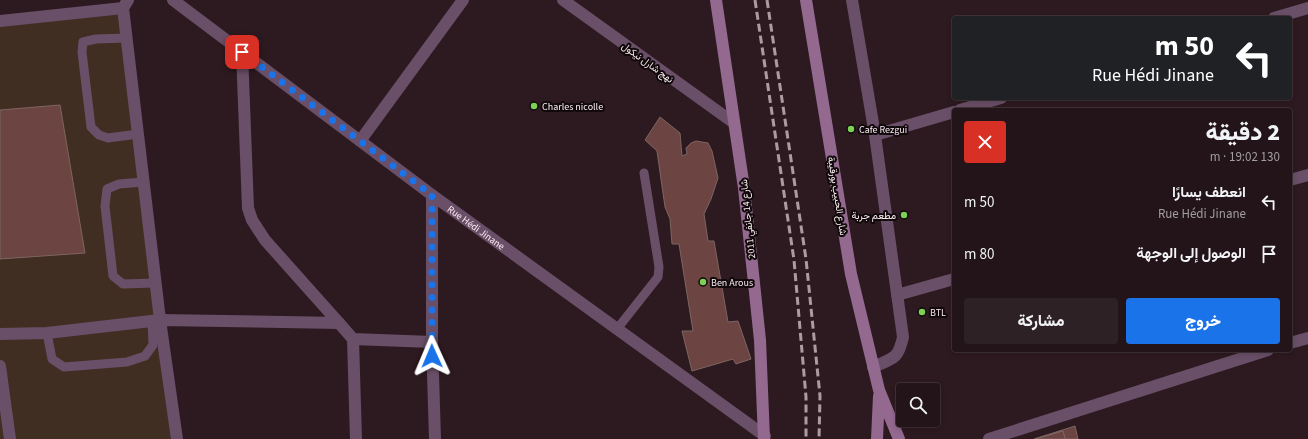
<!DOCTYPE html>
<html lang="ar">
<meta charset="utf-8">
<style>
body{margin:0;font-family:"Source Sans 3",Vazirmatn,sans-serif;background:#2e2125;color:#f1f3f6;direction:rtl;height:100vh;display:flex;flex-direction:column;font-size:15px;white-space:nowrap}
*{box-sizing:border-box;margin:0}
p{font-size:13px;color:#a29ea2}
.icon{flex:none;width:22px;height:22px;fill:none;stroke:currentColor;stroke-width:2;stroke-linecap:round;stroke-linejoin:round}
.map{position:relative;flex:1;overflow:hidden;direction:ltr}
.sheet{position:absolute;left:952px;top:108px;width:340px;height:244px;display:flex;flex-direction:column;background:#221418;border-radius:4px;box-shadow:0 2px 6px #0003,0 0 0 1px #3f3337;direction:rtl}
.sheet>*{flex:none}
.banner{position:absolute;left:952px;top:16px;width:340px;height:84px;border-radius:4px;box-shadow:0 2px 6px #0003,0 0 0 1px #3f3337;direction:rtl;background:#202124;color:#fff;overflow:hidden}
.fabs{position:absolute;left:896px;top:383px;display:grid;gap:8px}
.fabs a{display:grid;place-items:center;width:44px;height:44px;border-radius:4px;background:#221418;box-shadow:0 2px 6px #0003,0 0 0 1px #3f3337;font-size:20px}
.pin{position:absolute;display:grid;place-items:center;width:34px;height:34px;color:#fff;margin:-17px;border-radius:8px;box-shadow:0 2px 6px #0006}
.me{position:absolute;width:44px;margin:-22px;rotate:359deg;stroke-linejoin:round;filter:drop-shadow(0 0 3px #0008)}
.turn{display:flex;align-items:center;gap:14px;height:84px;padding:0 12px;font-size:18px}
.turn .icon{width:52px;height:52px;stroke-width:2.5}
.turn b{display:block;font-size:28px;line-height:34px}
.round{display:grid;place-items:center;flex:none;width:42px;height:42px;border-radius:4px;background:#2e2125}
.overview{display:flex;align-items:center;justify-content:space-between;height:68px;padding:0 12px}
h1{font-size:24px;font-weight:800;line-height:30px}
.action{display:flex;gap:8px;margin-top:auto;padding:8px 12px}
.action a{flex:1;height:46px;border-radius:4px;background:#1a73e8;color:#fff;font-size:16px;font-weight:800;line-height:46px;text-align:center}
.action a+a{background:#2e2125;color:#f1f3f6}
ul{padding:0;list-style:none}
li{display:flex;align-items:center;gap:12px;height:52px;padding:0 12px}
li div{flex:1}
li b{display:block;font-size:15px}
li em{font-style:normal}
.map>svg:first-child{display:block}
.green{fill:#412e22}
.building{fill:#6c4441;stroke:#7d6562}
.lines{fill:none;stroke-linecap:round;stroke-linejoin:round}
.lane{stroke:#6a4f68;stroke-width:9}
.street{stroke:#6a4f68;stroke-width:12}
.secondary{stroke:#946990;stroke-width:12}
.rail{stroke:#ac9ca1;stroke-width:3;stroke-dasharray:8 4;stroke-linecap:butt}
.route{stroke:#1a73e8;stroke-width:7;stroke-dasharray:0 12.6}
.poi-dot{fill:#7dd154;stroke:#10080a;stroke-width:1.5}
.labels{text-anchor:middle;stroke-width:4;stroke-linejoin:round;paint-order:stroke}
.street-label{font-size:10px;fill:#fbedf1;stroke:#10080a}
.poi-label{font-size:10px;fill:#fbedf1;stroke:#10080a;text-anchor:start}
</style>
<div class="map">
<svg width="1308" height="439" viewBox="0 0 1308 439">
<rect width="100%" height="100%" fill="#2d1a20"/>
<path class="green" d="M125,13L176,439H0V25Z"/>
<g class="building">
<path d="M60,105L85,253L0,259V110Z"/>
<path d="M660,117L680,133L682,156L687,154L686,148L691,143L696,141L708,143L712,151L718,178L711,199L704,214L708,241H714L728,322L738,321L751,359L736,364L733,359L692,371L682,331H693L679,244H672L670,219L665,207L657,151L645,140Z"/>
<path d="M1075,426L1078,439H1065L1063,431L1034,439Z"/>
<path d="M1063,431L1065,439H1036Z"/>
</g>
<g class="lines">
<g class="lane">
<path d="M126,38L96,39L83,42L82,52L91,127L99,135L108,138L138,134"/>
<path d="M144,182L119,184L107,189L105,206L113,276L123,284L155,283"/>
<path d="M617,329L658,277L659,267L644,173"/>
<path d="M47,333L52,359L64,367L127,362L145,356L153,345L152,321"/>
</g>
<g class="street">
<path id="s1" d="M173,0L432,195L765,436"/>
<path d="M563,0L734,123"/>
<path d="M852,0L875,135L903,337C898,360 893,358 873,367"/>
<path d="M123,8L160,320L177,439"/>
<path d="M1274,18L1308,8"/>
<path d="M0,21L123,8L128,0"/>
<path d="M960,110L1001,98"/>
<path d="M875,135L954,112"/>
<path d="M360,141L463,0"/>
<path d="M1290,180L1308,175"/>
<path d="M432,195V342L435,439"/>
<path d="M897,295L954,279"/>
<path d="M339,323L353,339L432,342"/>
<path d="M0,334L47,333L160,320L339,323L265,240L252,220L248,208L242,52"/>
<path d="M353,339L356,439"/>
<path d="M1290,343L1308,338"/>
<path d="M0,366L10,439"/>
<path d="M989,439L1268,350"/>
</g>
<g class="secondary">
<path d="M716,0L744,188L760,340L764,439"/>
<path d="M806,0L851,274L879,390L899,439"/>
<path d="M877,439L879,396"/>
</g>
<g class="rail">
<path d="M755,0L794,260L806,397V439"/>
<path d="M767,0L806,259L820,396L819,439"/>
</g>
</g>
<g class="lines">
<path class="route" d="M242,52L432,195V356"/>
</g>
<g class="poi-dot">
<circle cx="534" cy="106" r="4"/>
<circle cx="851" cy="129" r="4"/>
<circle cx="904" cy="215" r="4"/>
<circle cx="703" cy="282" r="4"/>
<circle cx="922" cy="312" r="4"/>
</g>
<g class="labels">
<g class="street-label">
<text transform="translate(648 62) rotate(36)" y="4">نهج شارل نيكول</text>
<text transform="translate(838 196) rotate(81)" y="4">شارع الحبيب بورقيبة</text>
<text transform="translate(747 219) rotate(-96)" y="4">شارع 14 جانفي 2011</text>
<text dy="4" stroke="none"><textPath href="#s1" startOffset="379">Rue Hédi Jinane</textPath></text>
</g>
<g class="poi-label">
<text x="542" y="110">Charles nicolle</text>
<text x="859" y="133">Cafe Rezgui</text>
<text x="896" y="219" text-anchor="end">مطعم جربة</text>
<text x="711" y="286">Ben Arous</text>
<text x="930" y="316">BTL</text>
</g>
</g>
</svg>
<div class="fabs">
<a><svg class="icon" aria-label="search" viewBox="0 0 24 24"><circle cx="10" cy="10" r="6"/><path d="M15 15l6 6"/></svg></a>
</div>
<div class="pin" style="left:242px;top:52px;background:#d93025"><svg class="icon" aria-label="arrive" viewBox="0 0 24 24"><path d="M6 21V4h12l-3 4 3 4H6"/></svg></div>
<svg class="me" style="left:432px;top:356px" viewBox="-20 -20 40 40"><path d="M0-17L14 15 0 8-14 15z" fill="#1a73e8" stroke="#fff" stroke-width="4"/></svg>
<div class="banner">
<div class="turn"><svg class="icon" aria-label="left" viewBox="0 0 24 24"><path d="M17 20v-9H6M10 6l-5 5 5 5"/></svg><div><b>50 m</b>Rue Hédi Jinane</div></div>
</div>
<section class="sheet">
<div class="overview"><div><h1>2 دقيقة</h1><p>130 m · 19:02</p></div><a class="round" style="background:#d93025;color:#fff"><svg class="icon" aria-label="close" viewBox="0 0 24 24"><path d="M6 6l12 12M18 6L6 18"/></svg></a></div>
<ul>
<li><svg class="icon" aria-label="left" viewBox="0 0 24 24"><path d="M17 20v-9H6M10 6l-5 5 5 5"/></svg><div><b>انعطف يسارًا</b><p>Rue Hédi Jinane</p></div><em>50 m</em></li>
<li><svg class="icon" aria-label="arrive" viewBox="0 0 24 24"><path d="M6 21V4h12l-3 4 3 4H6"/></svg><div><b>الوصول إلى الوجهة</b></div><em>80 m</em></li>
</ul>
<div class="action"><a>خروج</a><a>مشاركة</a></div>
</section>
</div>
